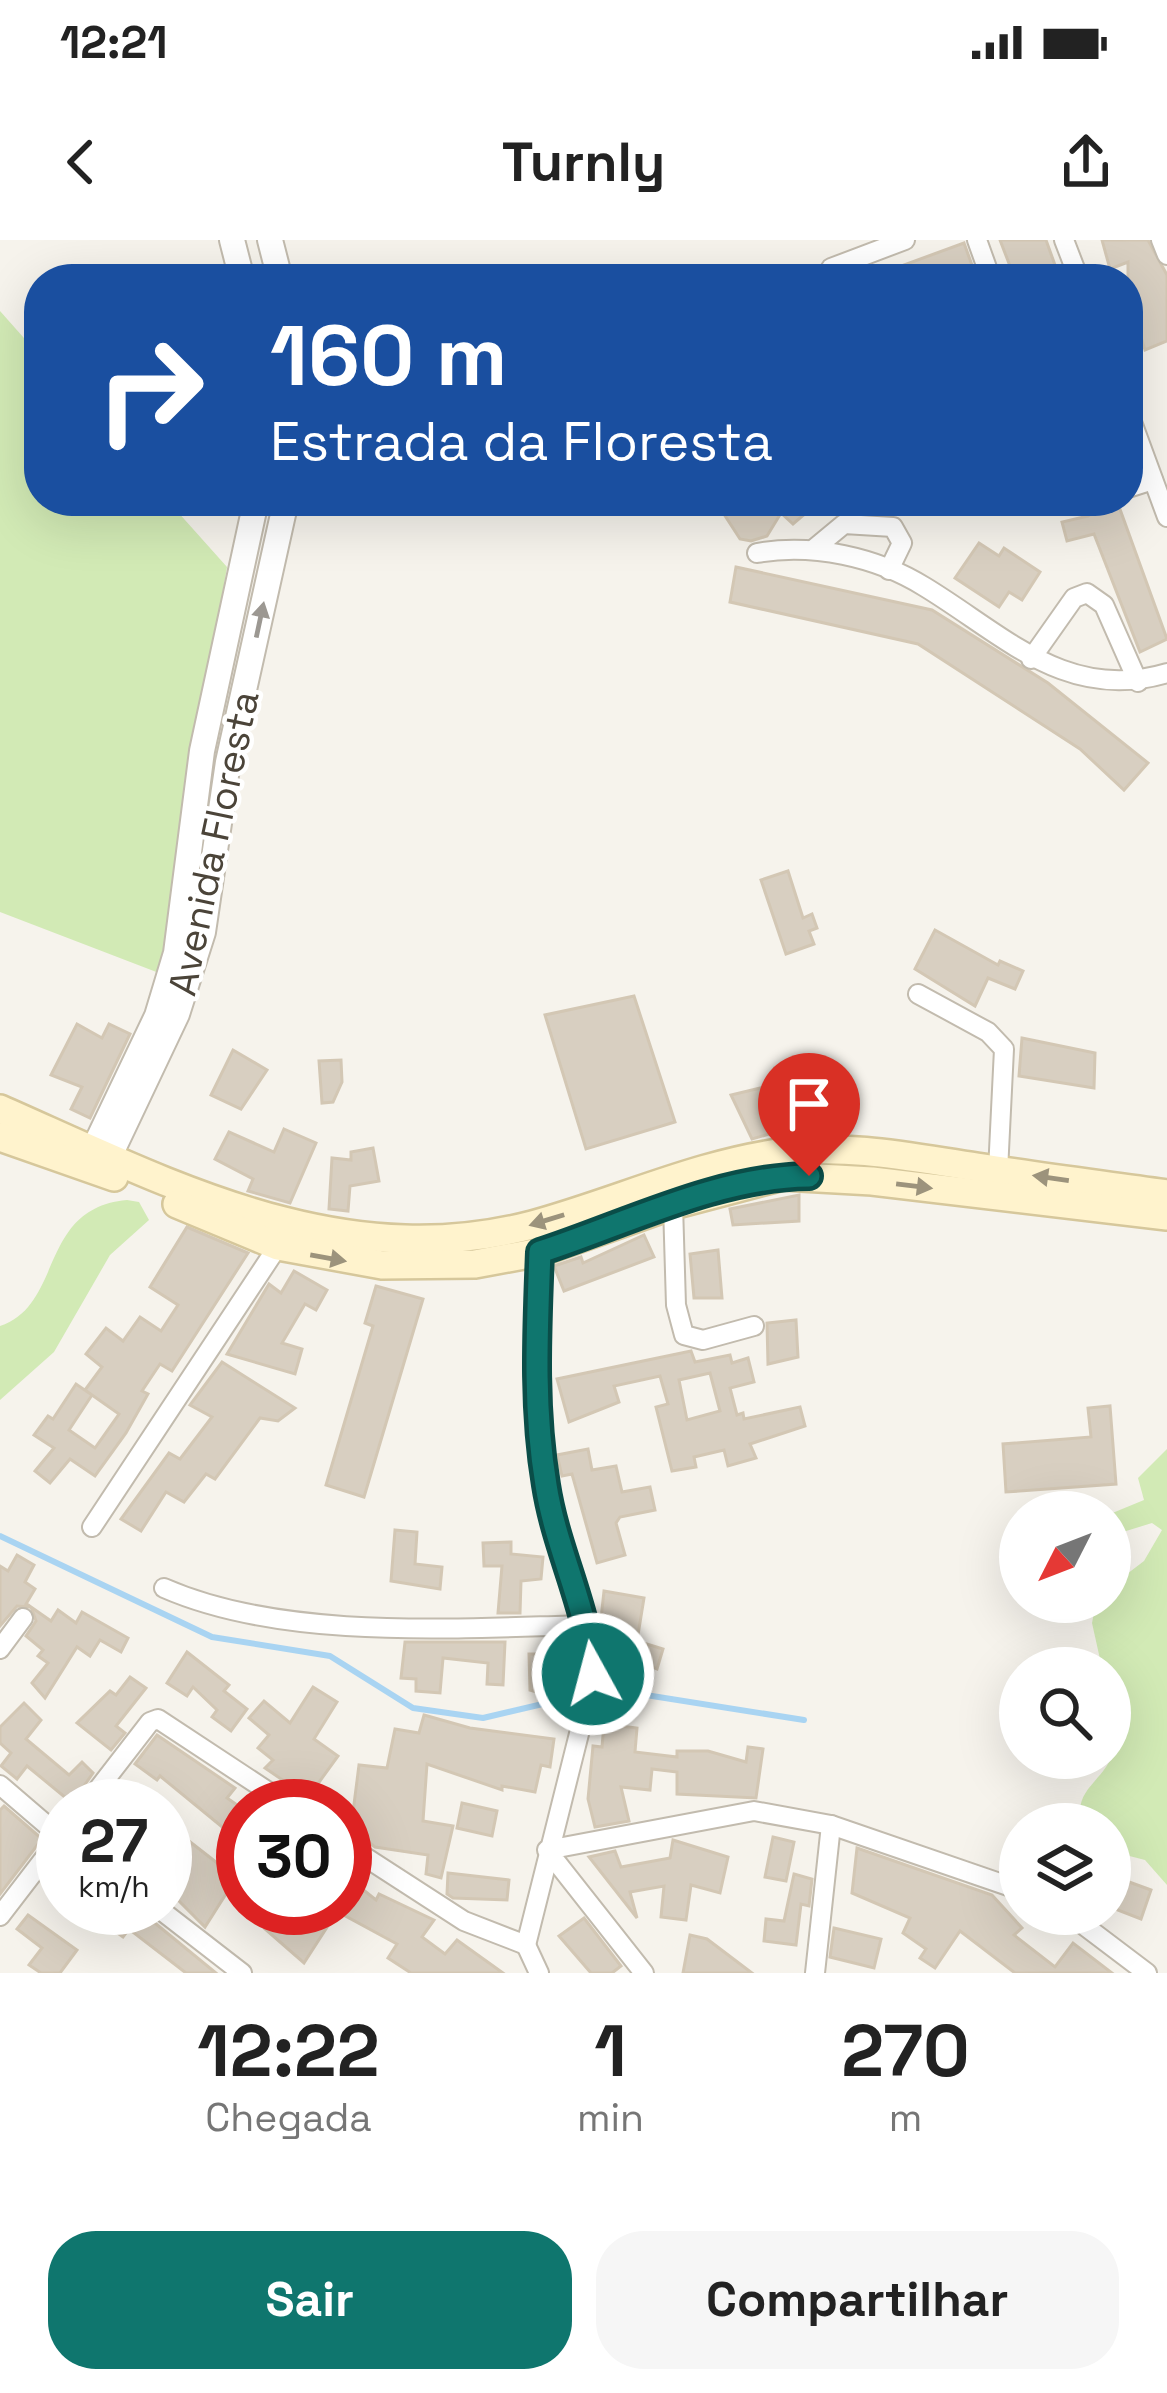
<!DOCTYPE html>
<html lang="pt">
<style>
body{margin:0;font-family:"Space Grotesk",sans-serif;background:#f6f6f6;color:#222;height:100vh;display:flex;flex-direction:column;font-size:45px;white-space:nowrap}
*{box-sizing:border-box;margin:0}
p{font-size:39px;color:#767676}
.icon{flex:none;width:66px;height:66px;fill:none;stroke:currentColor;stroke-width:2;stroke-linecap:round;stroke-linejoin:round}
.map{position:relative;height:1733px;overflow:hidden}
.drawer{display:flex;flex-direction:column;background:#fff;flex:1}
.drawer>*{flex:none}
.hud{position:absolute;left:24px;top:24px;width:1119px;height:252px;border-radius:48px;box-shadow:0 12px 48px #0002;background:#1a4fa0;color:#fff;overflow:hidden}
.needle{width:78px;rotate:228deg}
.buttons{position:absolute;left:999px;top:1251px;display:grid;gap:24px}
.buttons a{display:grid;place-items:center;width:132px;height:132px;border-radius:50%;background:#fff;box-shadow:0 12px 48px #0002;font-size:60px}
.speed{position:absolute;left:36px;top:1539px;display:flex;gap:24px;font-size:60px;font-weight:700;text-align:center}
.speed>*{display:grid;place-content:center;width:156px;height:156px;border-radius:50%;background:#fff;box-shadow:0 12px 48px #0002;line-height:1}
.speed small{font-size:30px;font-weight:400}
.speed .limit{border:18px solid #d22;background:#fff;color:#111}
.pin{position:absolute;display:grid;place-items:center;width:102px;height:102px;color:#fff;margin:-123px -51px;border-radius:50% 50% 50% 0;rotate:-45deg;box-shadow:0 0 12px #0007}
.pin .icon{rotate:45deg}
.me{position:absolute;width:132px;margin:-66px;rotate:353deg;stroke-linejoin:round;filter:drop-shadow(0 0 9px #0008)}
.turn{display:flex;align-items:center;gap:42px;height:252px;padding:0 48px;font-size:54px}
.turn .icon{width:156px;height:156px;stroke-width:2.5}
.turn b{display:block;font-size:84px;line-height:102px}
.eta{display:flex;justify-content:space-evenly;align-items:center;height:204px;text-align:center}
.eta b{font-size:72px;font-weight:700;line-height:84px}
.button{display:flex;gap:24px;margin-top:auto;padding:24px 48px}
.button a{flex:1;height:138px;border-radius:48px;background:#0f766e;color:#fff;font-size:48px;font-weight:700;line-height:138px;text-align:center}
.button a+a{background:#f6f6f6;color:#222}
.status{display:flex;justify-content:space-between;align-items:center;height:84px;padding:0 60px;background:#fff;direction:ltr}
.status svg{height:33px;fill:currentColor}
header{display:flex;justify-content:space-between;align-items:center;height:156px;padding:0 48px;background:#fff;font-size:54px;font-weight:700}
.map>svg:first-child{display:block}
.green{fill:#d2eab5}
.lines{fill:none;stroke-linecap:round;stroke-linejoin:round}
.stream{stroke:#a9d4f2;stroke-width:6}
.building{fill:#d8cfc1;stroke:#d3c7b4;stroke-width:3;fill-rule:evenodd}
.minor-casing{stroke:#c2bbae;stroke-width:22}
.tertiary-casing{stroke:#c2bbae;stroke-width:28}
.secondary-casing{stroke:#d6c79b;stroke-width:32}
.minor{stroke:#fff;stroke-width:18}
.tertiary{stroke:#fff;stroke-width:24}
.secondary{stroke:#fff3cd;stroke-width:27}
.oneway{fill:#9c9892}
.oneway2{fill:#9c937c}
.route-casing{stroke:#0a4d48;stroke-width:30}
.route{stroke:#0f766e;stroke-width:21}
.labels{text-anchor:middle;stroke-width:9;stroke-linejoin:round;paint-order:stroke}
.street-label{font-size:39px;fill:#4b4439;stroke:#fff}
</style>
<div class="status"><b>12:21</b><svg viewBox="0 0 49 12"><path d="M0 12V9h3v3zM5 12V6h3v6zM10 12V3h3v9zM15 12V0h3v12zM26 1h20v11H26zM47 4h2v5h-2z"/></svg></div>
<header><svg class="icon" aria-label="back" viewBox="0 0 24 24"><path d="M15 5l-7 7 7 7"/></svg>Turnly<svg class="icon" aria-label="share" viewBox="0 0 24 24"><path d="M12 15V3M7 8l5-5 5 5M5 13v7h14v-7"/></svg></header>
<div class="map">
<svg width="1167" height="1733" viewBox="0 0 1167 1733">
<rect width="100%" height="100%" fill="#f6f3ec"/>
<g class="green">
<path d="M0,71L39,115V261H168L227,327L159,733L0,672Z"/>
<path d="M127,960L139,962L149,980L110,1015L54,1112L0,1160V1086C64,1065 38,968 127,960Z"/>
<path d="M1167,1209V1645L1145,1620L1110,1611V1584H1083C1071,1552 1101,1543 1112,1516C1125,1487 1110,1458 1110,1428H1102L1092,1383L1096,1362H1110V1347L1144,1321L1162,1290L1152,1283L1110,1296V1274L1144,1260L1138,1238Z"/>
</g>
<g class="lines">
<g class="stream">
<path d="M0,1296L212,1397L330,1416L413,1468L483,1478L581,1455"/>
<path d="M627,1452L804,1480"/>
</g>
</g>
<g class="building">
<path d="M1000,0H1046L1060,39H1015Z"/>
<path d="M1102,0H1148L1167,35V101L1145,110L1128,55V22L1110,29Z"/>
<path d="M964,3L977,39H872L871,37Z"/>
<path d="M742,261H820L793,284L781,273L767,296L751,301L740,299L722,271Z"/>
<path d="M1106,261H1117L1167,399L1140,412L1094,294L1067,301L1062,282L1088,276Z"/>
<path d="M979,303L999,316L1004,308L1040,332L1022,360L1009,352L999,367L955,338Z"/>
<path d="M736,327L932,370L1048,443L1148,523L1124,550L1080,509L918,404L730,362Z"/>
<path d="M788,631L803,678L812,674L817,688L809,691L814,704L786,714L761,640Z"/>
<path d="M935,690L998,725L1000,721L1023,731L1015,749L988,738L975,766L915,729Z"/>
<path d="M634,756L675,882L586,909L545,775Z"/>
<path d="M77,784L102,798L109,784L130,794L90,878L71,869L82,847L51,835Z"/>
<path d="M1022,798L1095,813L1094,848L1019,836Z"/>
<path d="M233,810L267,830L241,869L211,855Z"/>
<path d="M341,820L342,842L333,862L322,863L319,821Z"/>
<path d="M799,826L810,882L752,899L731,855L777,844L775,828Z"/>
<path d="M284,889L316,903L290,963L248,951L253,939L215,919L229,892L274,912Z"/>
<path d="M373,908L379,941L350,946L348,971L329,969L332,918L351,920V912Z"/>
<path d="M799,955V981L733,985L730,969Z"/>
<path d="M187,987L248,1013L172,1131L160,1124L142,1151L148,1154L126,1193L95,1236L70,1219L50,1243L35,1231L54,1208L34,1195L48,1176L53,1179L76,1144L92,1155L85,1150L102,1127L86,1114L106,1088L123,1101L140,1077L161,1091L178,1065L150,1047ZM92,1155L119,1174L95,1208L69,1190Z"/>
<path d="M644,995L654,1017L564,1051L554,1026L581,1017L583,1023Z"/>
<path d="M718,1010L722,1058H694L690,1014Z"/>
<path d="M294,1031L327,1050L316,1070L305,1064L282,1103L302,1109L295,1134L227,1114L269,1044L281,1053Z"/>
<path d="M376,1046L423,1059L364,1257L326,1245L373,1086L365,1083Z"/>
<path d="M796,1080L798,1117L768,1124L767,1083Z"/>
<path d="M691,1111L695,1122L730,1115L732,1123L748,1118L754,1142L730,1148L737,1175L743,1173L744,1179L800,1167L805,1186L750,1204L756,1218L728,1226L724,1210L694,1217L696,1227L672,1231L656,1167L668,1164L660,1136L614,1146L619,1162L569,1182L557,1139ZM710,1133L720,1171L687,1180L679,1140Z"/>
<path d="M222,1122L295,1168L278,1181L260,1178L215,1239L206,1234L184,1262L166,1252L141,1291L121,1279L169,1213L180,1219L212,1177L190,1165Z"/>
<path d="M1110,1166L1116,1244L1006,1252L1003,1204L1091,1197L1088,1168Z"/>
<path d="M588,1209L592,1230L616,1226L622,1252L650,1247L655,1270L620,1277L616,1283L625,1315L597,1323L572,1234L562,1236L557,1215Z"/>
<path d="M395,1290L417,1292L415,1324L442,1327L440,1349L391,1341Z"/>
<path d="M511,1302V1314L543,1317L541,1339L521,1341L520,1373H498L502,1326H484L483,1303Z"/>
<path d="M17,1315L34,1325L25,1342L35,1349L26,1364L30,1367L17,1366L0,1386V1326L8,1331Z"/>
<path d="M604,1351L644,1358L637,1401L663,1409L657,1429L610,1409L615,1381L601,1379Z"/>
<path d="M31,1367L51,1381L58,1370L76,1383L82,1372L128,1398L121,1412L100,1400L90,1416L77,1407L45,1458L32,1443L48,1423L38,1416L43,1410L26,1396L36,1381Z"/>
<path d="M405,1402H505L503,1445L487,1444L488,1423L443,1418L440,1453L416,1451V1439L401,1438Z"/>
<path d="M187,1412L229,1445L224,1451L247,1469L231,1491L212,1477L217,1470L193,1447L187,1456L167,1443Z"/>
<path d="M529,1414H556L557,1458L530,1450Z"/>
<path d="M130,1437L146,1448L116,1486L125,1493L111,1510L77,1483L110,1451L116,1455Z"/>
<path d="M313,1447L337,1462L314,1499L338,1516L317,1545L335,1557L329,1566H303L287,1543L265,1528L273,1520L258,1508L269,1495L249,1478L264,1461L290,1483Z"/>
<path d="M24,1463L41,1480L26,1499L69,1535L82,1522L93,1533L72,1563L27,1526L17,1539L1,1526L11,1513L0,1503V1487Z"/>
<path d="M424,1475L470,1488L554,1499L550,1527L541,1525L535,1552L502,1546V1550L427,1524L423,1581L453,1586L441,1638L426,1634L428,1615L375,1607L351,1588L359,1525L387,1528L395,1489L419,1493Z"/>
<path d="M604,1484L637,1488L635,1512L677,1517V1511H708L746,1522L748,1507L763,1509L756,1558L677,1554V1532L652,1529L650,1550L621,1547L629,1581L595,1587L588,1559L593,1506L602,1507Z"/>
<path d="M157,1495L235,1548L227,1558L243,1569V1604L160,1536L157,1540L135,1524Z"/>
<path d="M462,1563L497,1571L492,1596L457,1588Z"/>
<path d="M4,1566L42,1599L0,1654V1570Z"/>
<path d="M171,1587L221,1626L228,1615L243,1627L205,1687L165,1647V1597Z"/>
<path d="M773,1597L794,1602L786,1641L765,1637Z"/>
<path d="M673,1600L728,1617L720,1653L691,1645L686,1680L661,1677L664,1646L630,1652L637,1678L589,1617L615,1611L621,1627L670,1618Z"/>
<path d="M857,1608L992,1655L1022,1688L1014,1695L1055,1727L1073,1703L1112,1733H1015L960,1691L935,1728L920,1718L926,1709L903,1693L910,1678L852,1653Z"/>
<path d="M448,1633L509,1640L507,1660L453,1658L447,1654Z"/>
<path d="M794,1634L812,1639L809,1666L801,1664L796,1705L764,1701L766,1679L784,1681Z"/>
<path d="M1110,1635L1151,1650L1141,1679L1110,1667Z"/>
<path d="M361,1648L376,1660L379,1654L434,1680L422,1697L445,1714L457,1700L503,1733H411L388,1718L397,1704L340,1673Z"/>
<path d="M112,1668H145L150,1679L216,1733H186L129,1689L123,1697L102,1682Z"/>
<path d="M300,1668H315L331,1681L304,1723L265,1689Z"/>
<path d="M28,1675L77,1710L60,1733H41L29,1725L42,1708L17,1689Z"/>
<path d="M584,1678L621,1726L612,1733H591L559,1696Z"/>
<path d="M834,1688L881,1699L874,1728L830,1717Z"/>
<path d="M690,1695L707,1699L752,1733H683Z"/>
</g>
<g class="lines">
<g class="minor-casing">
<g id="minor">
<path d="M977,0L991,39"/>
<path d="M1064,0L1079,39"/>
<path d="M1161,0L1167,15"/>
<path d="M831,28L905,0"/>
<path d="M1128,171L1167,277"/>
<path d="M1128,248L1153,240"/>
<path d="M1061,261H1083"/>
<path d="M815,308L844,284L893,287L902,303L889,330"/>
<path d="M757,313C812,303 877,317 925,347C1004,395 1067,463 1167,433"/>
<path d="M1031,419L1074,358L1087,353L1104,365L1138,442"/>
<path d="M918,754L988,792L1004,809L998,931"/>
<path d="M673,965L676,1065L684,1095L703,1100L754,1086"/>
<path d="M92,1287L278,1006"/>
<path d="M164,1348C285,1401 458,1388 589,1385"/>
<path d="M0,1409L23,1378"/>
<path d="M0,1545L63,1599"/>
<path d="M85,1566L150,1482L158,1479L290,1566"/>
<path d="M345,1604L464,1681L526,1705"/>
<path d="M158,1668L242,1733"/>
<path d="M1069,1674L1147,1733"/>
<path d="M0,1676L63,1594"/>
<path d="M526,1705L594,1434L589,1385L546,1250L535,1158L540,1012"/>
<path d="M526,1705L539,1733"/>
<path d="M644,1733L547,1610L754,1571L831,1585L1020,1650"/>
<path d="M815,1733L831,1585"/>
</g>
</g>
<g class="tertiary-casing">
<g id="tertiary">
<path d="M232,0L242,39"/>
<path d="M270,0L280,39"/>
<path d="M85,927L157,776L176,713L202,511L256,261"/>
<path d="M103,930L177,774L203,692L228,522L286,261"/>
</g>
</g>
<g class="secondary-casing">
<g id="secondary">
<path d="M0,869C170,944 340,1035 532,985C617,962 698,923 786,912C850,904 915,918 977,927C1040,937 1104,945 1167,954"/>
<path d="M0,897L114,937"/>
<path d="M177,964L278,1006L382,1025L475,1024L540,1012L673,965L783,936L872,941L1167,976"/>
</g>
</g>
<use href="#minor" class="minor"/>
<use href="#tertiary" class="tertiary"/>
<use href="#secondary" class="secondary"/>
</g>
<defs><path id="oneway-solid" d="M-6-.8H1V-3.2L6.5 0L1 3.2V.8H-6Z" transform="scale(3)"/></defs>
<use class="oneway" href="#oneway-solid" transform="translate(260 380) rotate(-78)"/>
<g class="oneway2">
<use href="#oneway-solid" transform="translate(1051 938) rotate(-172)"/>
<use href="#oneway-solid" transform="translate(914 946) rotate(7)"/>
<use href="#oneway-solid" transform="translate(547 980) rotate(163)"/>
<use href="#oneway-solid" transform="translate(328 1018) rotate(10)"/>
</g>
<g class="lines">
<g class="route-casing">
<path id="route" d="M593,1434C588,1368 556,1310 546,1245C533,1167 537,1091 540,1012C626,984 717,937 809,936"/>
</g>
<use href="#route" class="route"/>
</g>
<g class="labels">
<g class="street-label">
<text transform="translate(213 603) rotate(-78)" y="14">Avenida Floresta</text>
</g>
</g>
</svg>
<div class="buttons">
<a><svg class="needle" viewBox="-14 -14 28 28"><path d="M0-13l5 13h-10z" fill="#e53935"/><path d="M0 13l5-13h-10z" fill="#767676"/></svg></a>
<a><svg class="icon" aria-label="search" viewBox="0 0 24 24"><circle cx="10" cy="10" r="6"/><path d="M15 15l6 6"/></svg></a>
<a><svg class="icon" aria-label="layers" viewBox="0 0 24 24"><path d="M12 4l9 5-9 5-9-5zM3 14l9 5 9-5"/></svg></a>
</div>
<div class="speed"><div>27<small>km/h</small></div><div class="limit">30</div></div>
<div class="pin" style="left:809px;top:936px;background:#d93025"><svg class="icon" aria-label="arrive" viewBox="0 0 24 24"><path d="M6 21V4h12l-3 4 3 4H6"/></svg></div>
<svg class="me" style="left:593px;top:1434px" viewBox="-20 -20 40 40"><circle r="17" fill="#0f766e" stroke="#fff" stroke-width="3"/><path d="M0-11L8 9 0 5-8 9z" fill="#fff"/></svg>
<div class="hud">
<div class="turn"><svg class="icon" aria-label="right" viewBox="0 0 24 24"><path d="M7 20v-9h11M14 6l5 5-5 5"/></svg><div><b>160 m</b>Estrada da Floresta</div></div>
</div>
</div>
<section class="drawer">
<div class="eta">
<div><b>12:22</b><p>Chegada</p></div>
<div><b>1</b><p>min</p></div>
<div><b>270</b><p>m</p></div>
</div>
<div class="button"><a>Sair</a><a>Compartilhar</a></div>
</section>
